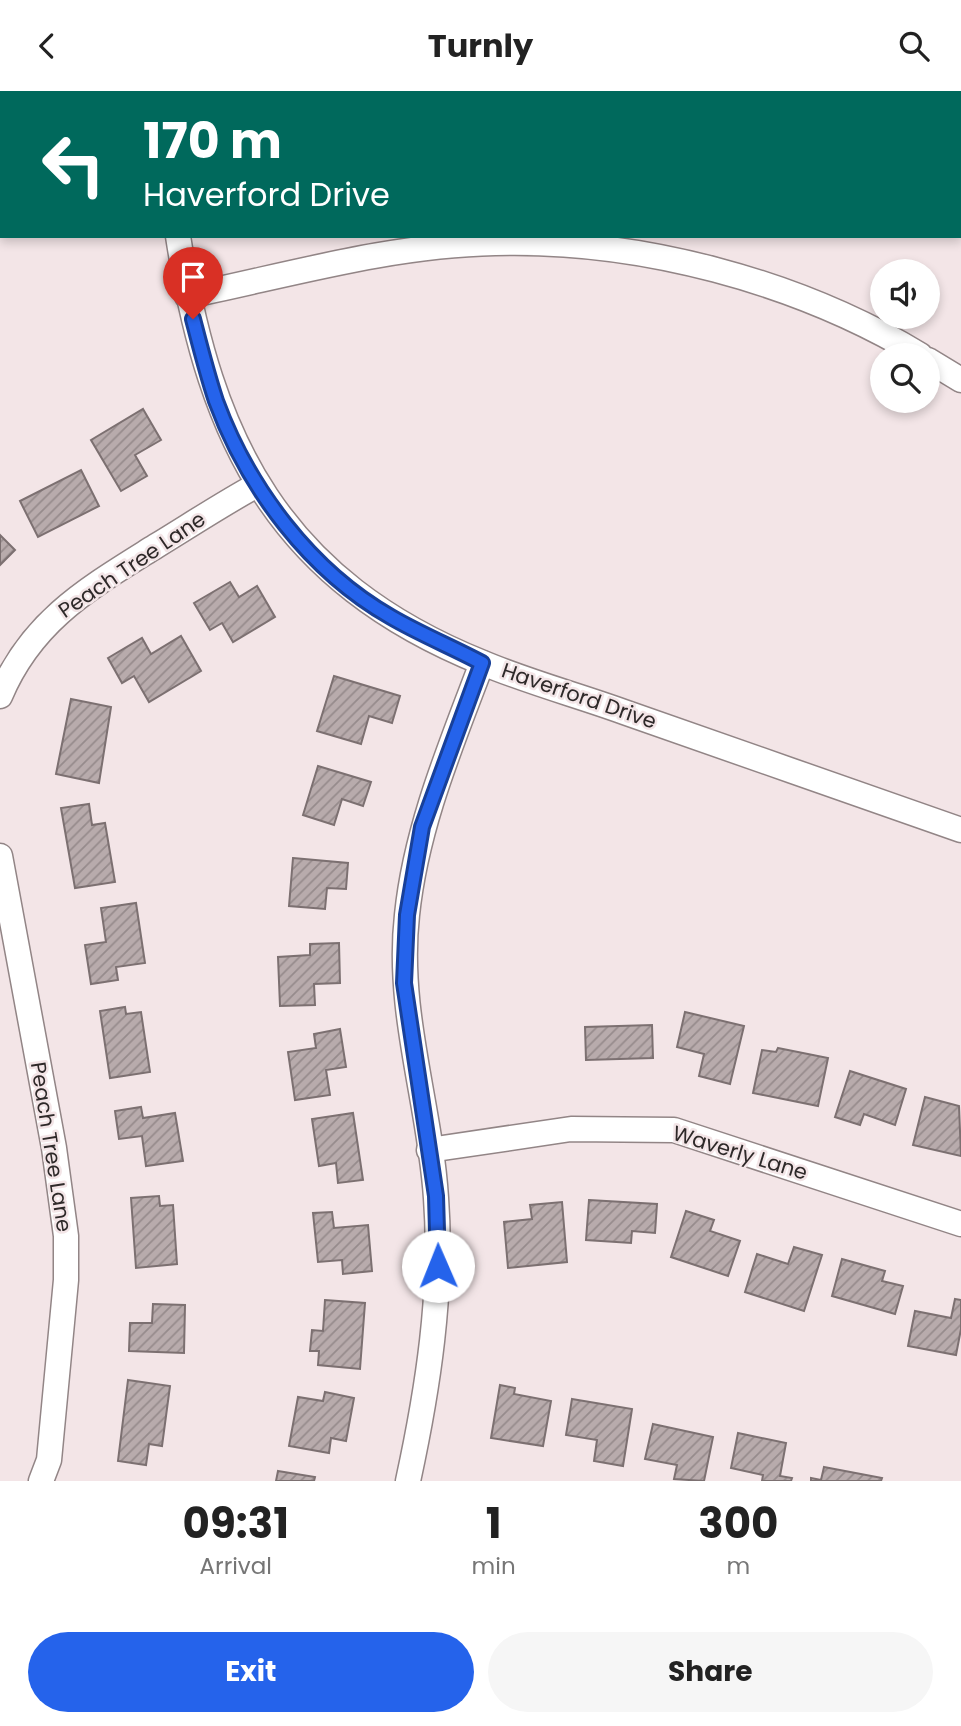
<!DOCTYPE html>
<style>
body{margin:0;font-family:Poppins,sans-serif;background:#f6f6f6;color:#222;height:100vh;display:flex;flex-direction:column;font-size:26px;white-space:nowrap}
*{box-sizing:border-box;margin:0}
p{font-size:23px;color:#767676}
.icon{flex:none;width:38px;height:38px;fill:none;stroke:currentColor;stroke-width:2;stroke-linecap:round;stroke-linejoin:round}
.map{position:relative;height:1390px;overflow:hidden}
.drawer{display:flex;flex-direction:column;background:#fff;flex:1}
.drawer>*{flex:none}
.banner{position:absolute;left:0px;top:0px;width:962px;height:147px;box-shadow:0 4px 10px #0003;background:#00695c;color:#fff;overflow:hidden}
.controls{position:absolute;left:870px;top:168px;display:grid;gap:14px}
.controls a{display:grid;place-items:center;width:70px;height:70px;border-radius:50%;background:#fff;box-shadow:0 4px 10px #0003;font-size:35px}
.pin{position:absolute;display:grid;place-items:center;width:60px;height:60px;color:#fff;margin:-72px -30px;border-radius:50% 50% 50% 0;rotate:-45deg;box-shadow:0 0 7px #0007}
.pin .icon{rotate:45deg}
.me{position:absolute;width:77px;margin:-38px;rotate:359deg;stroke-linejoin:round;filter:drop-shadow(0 0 5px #0008)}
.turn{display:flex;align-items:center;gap:24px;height:147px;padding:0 28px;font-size:32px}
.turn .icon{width:91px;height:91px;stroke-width:2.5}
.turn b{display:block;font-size:49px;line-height:60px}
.eta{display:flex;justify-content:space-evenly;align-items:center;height:119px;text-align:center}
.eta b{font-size:42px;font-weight:700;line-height:49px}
.action{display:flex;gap:14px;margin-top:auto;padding:14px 28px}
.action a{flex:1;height:80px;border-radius:42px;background:#2563eb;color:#fff;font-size:28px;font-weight:700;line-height:80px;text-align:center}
.action a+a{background:#f6f6f6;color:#222}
header{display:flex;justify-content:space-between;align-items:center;height:91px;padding:0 28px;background:#fff;font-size:32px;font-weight:700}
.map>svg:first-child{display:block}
.building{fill:url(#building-hatch);stroke:#7c7071;stroke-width:2}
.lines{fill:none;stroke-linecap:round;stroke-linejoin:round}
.minor-casing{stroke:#928586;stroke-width:27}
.minor{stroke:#fff;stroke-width:24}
.route-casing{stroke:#184099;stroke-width:18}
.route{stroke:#2563eb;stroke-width:12}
.labels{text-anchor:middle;stroke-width:5;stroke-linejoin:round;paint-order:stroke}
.street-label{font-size:21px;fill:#2e2929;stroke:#f3e5e7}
</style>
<header><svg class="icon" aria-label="back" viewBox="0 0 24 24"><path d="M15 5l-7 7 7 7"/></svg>Turnly<svg class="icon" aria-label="search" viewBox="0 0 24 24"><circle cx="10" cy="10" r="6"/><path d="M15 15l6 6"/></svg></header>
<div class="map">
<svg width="961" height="1390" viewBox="0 0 961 1390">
<defs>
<pattern id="building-hatch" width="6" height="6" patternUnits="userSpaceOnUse" patternTransform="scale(1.75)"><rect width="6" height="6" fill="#b8abac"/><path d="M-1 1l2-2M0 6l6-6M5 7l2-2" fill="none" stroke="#968b8c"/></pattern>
</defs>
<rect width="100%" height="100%" fill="#f3e5e7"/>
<g class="building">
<path d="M143,318L161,349L135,364L147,385L121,400L91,349Z"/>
<path d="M81,379L99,415L38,446L20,410Z"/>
<path d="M0,444L15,459L0,474Z"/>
<path d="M230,491L239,506L257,495L275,526L233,551L222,532L210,539L194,512Z"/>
<path d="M181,545L201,580L149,611L134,585L122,592L108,567L142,547L151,563Z"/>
<path d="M334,585L400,605L392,632L369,625L361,653L317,640Z"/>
<path d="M71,608L111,616L99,692L56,683Z"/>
<path d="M318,675L371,691L363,715L342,708L334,734L303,724Z"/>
<path d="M89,713L92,734L105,732L115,791L75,797L61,717Z"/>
<path d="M293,767L348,772L346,798L327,797L325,818L289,815Z"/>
<path d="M136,812L145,872L116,876L118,889L91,893L85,854L106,851L101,817Z"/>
<path d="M339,852L340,892L314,893L315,914L280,915L278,866L310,864V853Z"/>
<path d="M125,916L126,923L141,921L150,981L110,987L100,920Z"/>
<path d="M685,921L744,935L730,993L699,985L704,963L677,956Z"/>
<path d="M652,934L653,967L586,969L585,936Z"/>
<path d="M340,938L346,976L326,979L330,1004L295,1009L288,961L316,957L314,943Z"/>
<path d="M778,957L828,967L818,1015L753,1002L762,959L776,961Z"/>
<path d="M850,980L906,998L895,1034L864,1023L860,1034L835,1026Z"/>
<path d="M925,1006L959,1015L961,1065L913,1054Z"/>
<path d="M141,1016L143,1027L175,1022L183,1070L146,1075L142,1045L119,1048L115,1020Z"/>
<path d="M353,1022L363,1089L338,1092L336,1072L319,1075L312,1028Z"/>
<path d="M159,1105L160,1115L173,1114L177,1173L136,1177L131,1107Z"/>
<path d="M589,1109L657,1113L655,1142L632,1140L631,1152L586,1149Z"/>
<path d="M562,1111L567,1171L508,1177L504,1131L532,1128L530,1114Z"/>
<path d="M686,1120L714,1129L710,1140L740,1150L728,1185L671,1166Z"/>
<path d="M332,1121L334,1137L368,1134L372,1180L343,1183L342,1169L318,1171L313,1122Z"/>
<path d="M794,1156L822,1164L804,1220L745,1201L757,1163L788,1173Z"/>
<path d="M842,1168L885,1180L882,1190L903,1195L895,1223L832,1205Z"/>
<path d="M955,1208L961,1209V1238L956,1264L908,1255L915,1220L951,1227Z"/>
<path d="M325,1209L365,1212L360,1278L318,1274L319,1260H310L312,1239L323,1240Z"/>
<path d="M153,1213L185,1214L184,1262L129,1260L130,1232H152Z"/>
<path d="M128,1289L170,1295L162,1355L149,1353L146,1374L118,1370Z"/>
<path d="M500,1294L515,1297L514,1303L551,1310L543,1355L491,1347Z"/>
<path d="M325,1301L354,1307L346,1350L331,1347L329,1362L289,1355L298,1306L323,1310Z"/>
<path d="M572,1308L632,1318L623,1375L594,1370L597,1349L566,1344Z"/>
<path d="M653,1333L713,1346L704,1390L674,1388L677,1374L645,1368Z"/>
<path d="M738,1342L786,1352L780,1385L792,1387L791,1390H762L763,1384L731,1377Z"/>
<path d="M824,1376L882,1387L881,1390H811V1387L821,1389Z"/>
<path d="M278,1380L315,1386L314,1390H276Z"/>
</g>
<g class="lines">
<g class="minor-casing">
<g id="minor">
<path d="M160,0V2"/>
<path d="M0,99L2,97"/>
<path d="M178,145C210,352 280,490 483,572C528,591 577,604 624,621C736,660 849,700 961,739"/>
<path d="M187,205C289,184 391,154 495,152C639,148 797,190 920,264"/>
<path d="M928,269L961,289"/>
<path d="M0,605C32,529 89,497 156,455C189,435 222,413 257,394"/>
<path d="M0,765L54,1057L66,1145V1189L49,1369L41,1390"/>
<path d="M429,1059L571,1038L674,1039L961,1133"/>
<path d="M408,1390C428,1298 443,1201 436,1107C430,1012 396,921 407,824C416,736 451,654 482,572"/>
</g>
</g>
<use href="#minor" class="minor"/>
</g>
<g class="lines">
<g class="route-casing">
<path id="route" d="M193,228C200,255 207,283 216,310C248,397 310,480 391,526C420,543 452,556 482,572L422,736L407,824L404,892L436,1105L438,1175"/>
</g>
<use href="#route" class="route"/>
</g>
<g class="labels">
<g class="street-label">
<text transform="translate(132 474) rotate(-34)" y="7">Peach Tree Lane</text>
<text transform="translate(579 605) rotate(19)" y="7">Haverford Drive</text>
<text transform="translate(51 1056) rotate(81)" y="7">Peach Tree Lane</text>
<text transform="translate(740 1062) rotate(17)" y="7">Waverly Lane</text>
</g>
</g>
</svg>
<div class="controls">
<a><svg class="icon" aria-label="sound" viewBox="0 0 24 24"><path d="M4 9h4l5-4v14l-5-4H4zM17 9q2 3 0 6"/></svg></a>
<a><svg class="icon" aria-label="search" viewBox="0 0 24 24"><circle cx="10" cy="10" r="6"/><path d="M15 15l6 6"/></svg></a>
</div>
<div class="pin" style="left:193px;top:228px;background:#d93025"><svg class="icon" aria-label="arrive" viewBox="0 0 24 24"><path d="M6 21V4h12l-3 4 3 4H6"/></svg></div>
<svg class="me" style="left:438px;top:1175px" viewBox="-20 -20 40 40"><circle r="19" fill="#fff"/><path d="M0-13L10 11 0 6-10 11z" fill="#2563eb"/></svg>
<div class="banner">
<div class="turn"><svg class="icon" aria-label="left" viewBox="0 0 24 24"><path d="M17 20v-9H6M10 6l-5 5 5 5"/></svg><div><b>170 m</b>Haverford Drive</div></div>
</div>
</div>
<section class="drawer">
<div class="eta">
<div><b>09:31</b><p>Arrival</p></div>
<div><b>1</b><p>min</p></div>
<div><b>300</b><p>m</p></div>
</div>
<div class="action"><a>Exit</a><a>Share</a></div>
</section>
